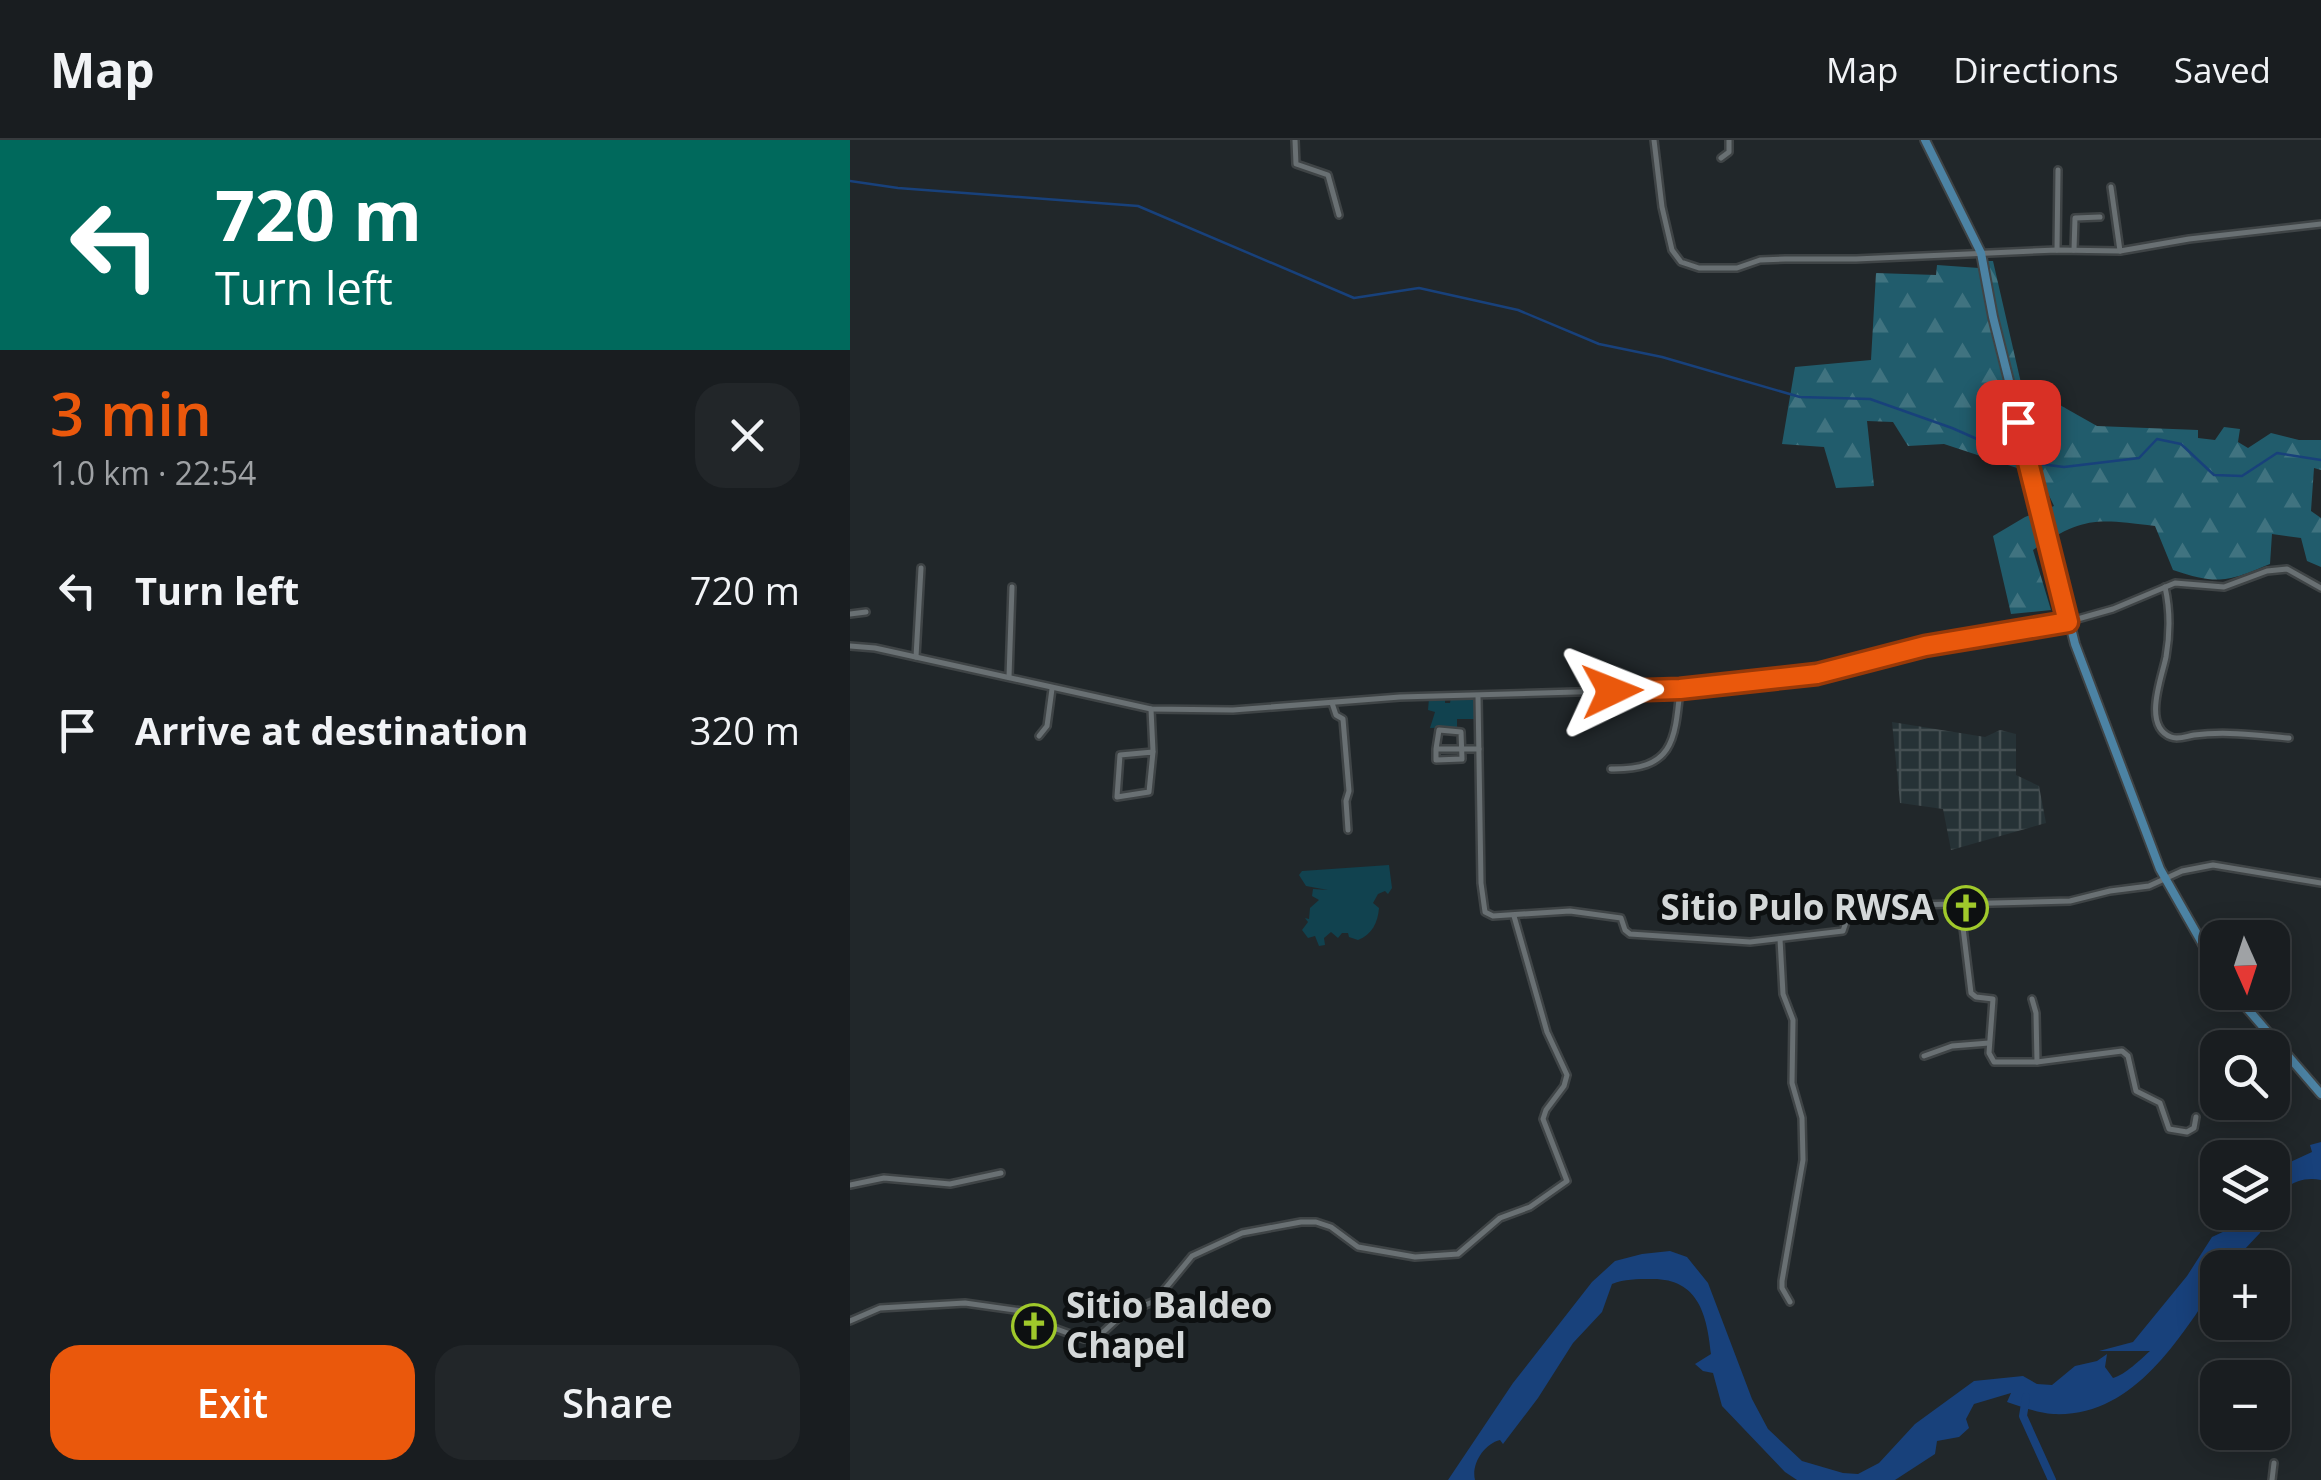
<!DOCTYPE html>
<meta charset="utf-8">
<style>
body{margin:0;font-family:"Open Sans",sans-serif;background:#222629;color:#f1f3f6;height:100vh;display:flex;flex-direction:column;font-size:38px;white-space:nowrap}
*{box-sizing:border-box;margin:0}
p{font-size:32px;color:#9fa2a5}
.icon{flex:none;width:55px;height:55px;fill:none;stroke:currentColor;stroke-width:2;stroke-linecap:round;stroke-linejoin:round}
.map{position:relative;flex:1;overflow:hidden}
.panel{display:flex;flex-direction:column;background:#191d20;width:850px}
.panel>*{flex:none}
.top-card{background:#00695c;color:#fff;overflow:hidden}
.needle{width:65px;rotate:177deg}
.tools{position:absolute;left:1350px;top:780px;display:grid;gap:20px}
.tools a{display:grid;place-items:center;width:90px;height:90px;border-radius:20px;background:#191d20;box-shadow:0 5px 25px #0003,0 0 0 2px #373b3e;font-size:50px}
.pin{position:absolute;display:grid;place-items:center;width:85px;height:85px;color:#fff;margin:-42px;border-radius:20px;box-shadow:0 5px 15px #0006}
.me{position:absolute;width:110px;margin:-55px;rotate:88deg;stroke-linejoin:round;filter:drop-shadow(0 0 8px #0008)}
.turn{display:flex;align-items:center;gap:35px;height:210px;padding:0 50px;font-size:45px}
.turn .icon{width:130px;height:130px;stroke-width:2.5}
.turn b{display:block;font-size:70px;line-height:85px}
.round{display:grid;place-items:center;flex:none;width:105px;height:105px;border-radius:30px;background:#222629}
.head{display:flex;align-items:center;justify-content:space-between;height:170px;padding:0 50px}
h1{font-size:60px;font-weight:600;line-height:75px;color:#ea580c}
.cta{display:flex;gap:20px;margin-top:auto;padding:20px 50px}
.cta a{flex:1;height:115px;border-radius:30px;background:#ea580c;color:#fff;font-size:40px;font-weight:600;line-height:115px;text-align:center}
.cta a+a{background:#222629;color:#f1f3f6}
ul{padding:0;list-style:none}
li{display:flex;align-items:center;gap:30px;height:140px;padding:0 50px}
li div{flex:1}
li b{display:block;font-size:38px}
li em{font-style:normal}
header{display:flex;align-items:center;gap:60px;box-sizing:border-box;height:140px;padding:0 50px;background:#191d20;border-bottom:2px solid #373b3e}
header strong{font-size:48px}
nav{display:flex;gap:55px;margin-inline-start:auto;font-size:35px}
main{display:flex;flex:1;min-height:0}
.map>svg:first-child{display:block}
.built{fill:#263236}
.industrial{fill:url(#industrial-grid)}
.green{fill:#11424f}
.forest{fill:url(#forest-firs)}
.water{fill:#18417b}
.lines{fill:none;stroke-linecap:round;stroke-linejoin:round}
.stream{stroke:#18417b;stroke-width:2.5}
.river{stroke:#18417b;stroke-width:8}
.minor-casing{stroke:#3f4446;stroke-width:10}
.major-casing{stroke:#3f4446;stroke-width:12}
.minor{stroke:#697073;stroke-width:5}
.major{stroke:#4c83a4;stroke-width:8}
.route-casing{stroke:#983908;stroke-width:25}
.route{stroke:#ea580c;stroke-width:18}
.labels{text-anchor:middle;stroke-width:10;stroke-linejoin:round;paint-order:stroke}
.poi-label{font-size:35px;font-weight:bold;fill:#d4d8d9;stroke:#0d1011;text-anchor:end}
</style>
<header>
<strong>Map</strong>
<nav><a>Map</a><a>Directions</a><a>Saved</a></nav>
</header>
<main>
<section class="panel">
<div class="top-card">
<div class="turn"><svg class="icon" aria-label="left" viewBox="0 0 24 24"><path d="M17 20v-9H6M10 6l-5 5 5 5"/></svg><div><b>720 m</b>Turn left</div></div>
</div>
<div class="head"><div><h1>3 min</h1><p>1.0 km · 22:54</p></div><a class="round"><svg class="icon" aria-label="close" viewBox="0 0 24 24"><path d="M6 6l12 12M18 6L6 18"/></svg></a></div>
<ul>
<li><svg class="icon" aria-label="left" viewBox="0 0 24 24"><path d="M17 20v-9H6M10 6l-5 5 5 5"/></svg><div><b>Turn left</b></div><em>720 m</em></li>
<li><svg class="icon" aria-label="arrive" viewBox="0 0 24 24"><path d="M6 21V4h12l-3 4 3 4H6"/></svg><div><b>Arrive at destination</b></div><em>320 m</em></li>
</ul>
<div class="cta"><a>Exit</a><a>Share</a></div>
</section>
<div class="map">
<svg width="1471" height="1340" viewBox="0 0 1471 1340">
<defs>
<pattern id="industrial-grid" width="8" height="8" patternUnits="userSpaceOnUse" patternTransform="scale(2.5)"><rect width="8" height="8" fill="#263236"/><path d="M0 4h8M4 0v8" fill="none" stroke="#454f52"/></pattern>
<pattern id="forest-firs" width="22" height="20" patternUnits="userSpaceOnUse" patternTransform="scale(2.5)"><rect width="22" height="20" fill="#215c6c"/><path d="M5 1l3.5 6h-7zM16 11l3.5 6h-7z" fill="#407380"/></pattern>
</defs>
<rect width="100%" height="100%" fill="#21272a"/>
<path class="built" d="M733,526L767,531L769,549L732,550Z"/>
<path class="industrial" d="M1042,582L1135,597L1150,590L1166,594V635L1189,646L1196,683L1101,710L1093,669L1050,663Z"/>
<g class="green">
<path d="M601,557H627V579H607V587L580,588L585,572L578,570L579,558H595V563H600Z"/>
<path d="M539,725L542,748L538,754L535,751L528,754L523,763L529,768C528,782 522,795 508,800L499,797L498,793H492L488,798L481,792L474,798L475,805L469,806L465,796L458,798L452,790L458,782L455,778L459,779L460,768L469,760L462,756L463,749L478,750L456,746L449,735L452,731Z"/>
</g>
<path class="forest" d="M1130,121H1143L1171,243L1247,286L1348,290V298L1365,300L1374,287L1390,289L1388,302L1398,308L1421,293L1449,300H1471V330L1464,328L1461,371L1471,378V427L1457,421L1451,398L1422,394L1420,424C1377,442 1368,445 1323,430L1305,386C1246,379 1234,376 1183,410L1201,470L1161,474L1143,396L1175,377L1204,366L1195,347L1170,329L1094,304L1058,306L1043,282L1017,281L1024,346L986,348L974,307L932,304L945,227L1021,220L1026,133L1086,135L1087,125L1129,128Z"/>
<g class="water">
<path d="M1471,1002V1040C1452,1036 1435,1044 1423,1062V1030L1462,1012L1460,1005Z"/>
<path d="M1384,1073H1417L1410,1093L1378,1127L1368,1128L1367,1143C1329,1199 1283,1278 1203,1274C1188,1273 1172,1267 1157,1262L1161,1253L1124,1264L1116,1279L1119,1288L1109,1297L1087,1301L1085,1314L1045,1340H947L935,1332L872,1266L863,1233L853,1231L845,1224L861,1214C857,1174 848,1138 801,1139C786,1139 775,1139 762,1144L752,1172L723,1203L688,1258L653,1304L650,1300C634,1304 621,1324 625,1340H598L663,1243L742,1142L765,1121L792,1114L820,1111L837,1117L858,1143L902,1259L918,1289L952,1321L993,1333L1008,1334L1029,1323L1065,1284L1124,1241L1173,1236L1187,1244L1202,1245L1225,1226L1247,1221L1257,1214L1255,1227L1263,1238C1275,1235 1291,1219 1300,1211H1249L1283,1202L1337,1136L1362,1097L1377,1090Z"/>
</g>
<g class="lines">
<g class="stream">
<path d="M0,41L48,48L288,66L504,158L569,148L668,170L749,204L812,217L950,257L1020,259L1102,288L1161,314"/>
<path d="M1190,324L1214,327L1289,318L1307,299L1331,304L1364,335L1392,336L1427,313L1471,320"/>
</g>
<path class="river" d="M1176,1257L1173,1276L1202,1340"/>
<g class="minor-casing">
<g id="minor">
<path d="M445,0L446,24L478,35L489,75"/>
<path d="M804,0L812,67L822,110L831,122L849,128H887L910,120L935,119H1006L1207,110L1270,111L1339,99L1471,84"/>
<path d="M871,18L879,12V0"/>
<path d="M1261,47L1270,111"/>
<path d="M1207,110L1208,30"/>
<path d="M1224,110L1225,78L1250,77"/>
<path d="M1315,447C1320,469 1320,494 1316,517C1312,537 1292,586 1321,597C1328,600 1337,596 1344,595C1375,591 1408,595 1439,598"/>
<path d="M0,474L16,472"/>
<path d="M0,506L25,508L301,569L383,570L550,557L830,549L967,533L1075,506L1217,482L1263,469L1325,443L1374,447L1417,431L1437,429L1471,448"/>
<path d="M66,517L71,428"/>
<path d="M159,537L162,447"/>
<path d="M628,556L631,743L635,772L643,776L720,771L771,778L775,790L780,794L900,802L993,791L998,776L1063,765L1220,761L1260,751L1299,746L1332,731L1363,725L1471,743"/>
<path d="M482,563L486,575L493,579L499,651L496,661L498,690"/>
<path d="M301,569L303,611"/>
<path d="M189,596L197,586L202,549"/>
<path d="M586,609V620L612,619L611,592L589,590L586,609H629"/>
<path d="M303,612L299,652L267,657L270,615Z"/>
<path d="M761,629C822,630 825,603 830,549"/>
<path d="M1110,763L1121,853L1126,857L1143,859L1139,913L1144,922H1187L1186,873L1182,859"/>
<path d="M930,799L933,854L943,880L942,943L952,978L953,1020L932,1141V1148L940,1162"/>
<path d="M1074,916L1102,906L1139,903"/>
<path d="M1187,922L1272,911L1278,916L1286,951L1310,963L1319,989L1337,992L1344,988L1346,977"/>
<path d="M0,1045L34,1038L100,1044L151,1033"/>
<path d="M0,1181L30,1168L115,1163L172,1171L201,1187L234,1199L242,1198L249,1196L273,1174L305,1161L342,1116L392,1093L451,1082H466L481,1087L508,1107L565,1117L608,1114L650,1078L680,1067L717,1041L693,979L696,970L714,946L717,935L697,892L664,776"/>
<path d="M1422,1340L1424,1323"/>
</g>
</g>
<g class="major-casing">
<g id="major">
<path d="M1075,0L1131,113L1143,177L1225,504L1310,729L1368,831"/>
<path d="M1383,852L1471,954"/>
</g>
</g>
<use href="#minor" class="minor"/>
<use href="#major" class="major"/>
</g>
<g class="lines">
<g class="route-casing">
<path id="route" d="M762,551L830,549L967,534L1075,506L1218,482L1168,282"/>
</g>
<use href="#route" class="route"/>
</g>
<defs>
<g id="church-ring" transform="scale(2.25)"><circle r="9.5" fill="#0d1011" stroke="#a0c92b" stroke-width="1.5"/><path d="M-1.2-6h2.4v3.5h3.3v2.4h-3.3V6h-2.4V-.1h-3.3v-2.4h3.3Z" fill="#a0c92b"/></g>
</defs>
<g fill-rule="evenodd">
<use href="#church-ring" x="1116" y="768"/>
<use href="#church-ring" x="184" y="1186"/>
</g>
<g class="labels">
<g class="poi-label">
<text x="1084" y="780">Sitio Pulo RWSA</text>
<text x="216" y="1178" text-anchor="start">Sitio Baldeo<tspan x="216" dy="40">Chapel</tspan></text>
</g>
</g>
</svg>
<div class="tools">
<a><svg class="needle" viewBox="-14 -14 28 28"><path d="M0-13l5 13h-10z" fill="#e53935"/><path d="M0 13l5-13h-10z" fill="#9fa2a5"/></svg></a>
<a><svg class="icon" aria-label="search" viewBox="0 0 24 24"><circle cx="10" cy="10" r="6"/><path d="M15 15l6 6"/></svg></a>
<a><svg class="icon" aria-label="layers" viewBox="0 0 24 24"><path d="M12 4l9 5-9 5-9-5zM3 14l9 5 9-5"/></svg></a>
<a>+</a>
<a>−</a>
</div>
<div class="pin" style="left:1168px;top:282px;background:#d93025"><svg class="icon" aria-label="arrive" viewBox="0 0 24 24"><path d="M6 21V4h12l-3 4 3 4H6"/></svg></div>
<svg class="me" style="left:762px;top:551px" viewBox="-20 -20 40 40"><path d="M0-17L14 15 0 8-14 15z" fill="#ea580c" stroke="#fff" stroke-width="4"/></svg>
</div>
</main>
